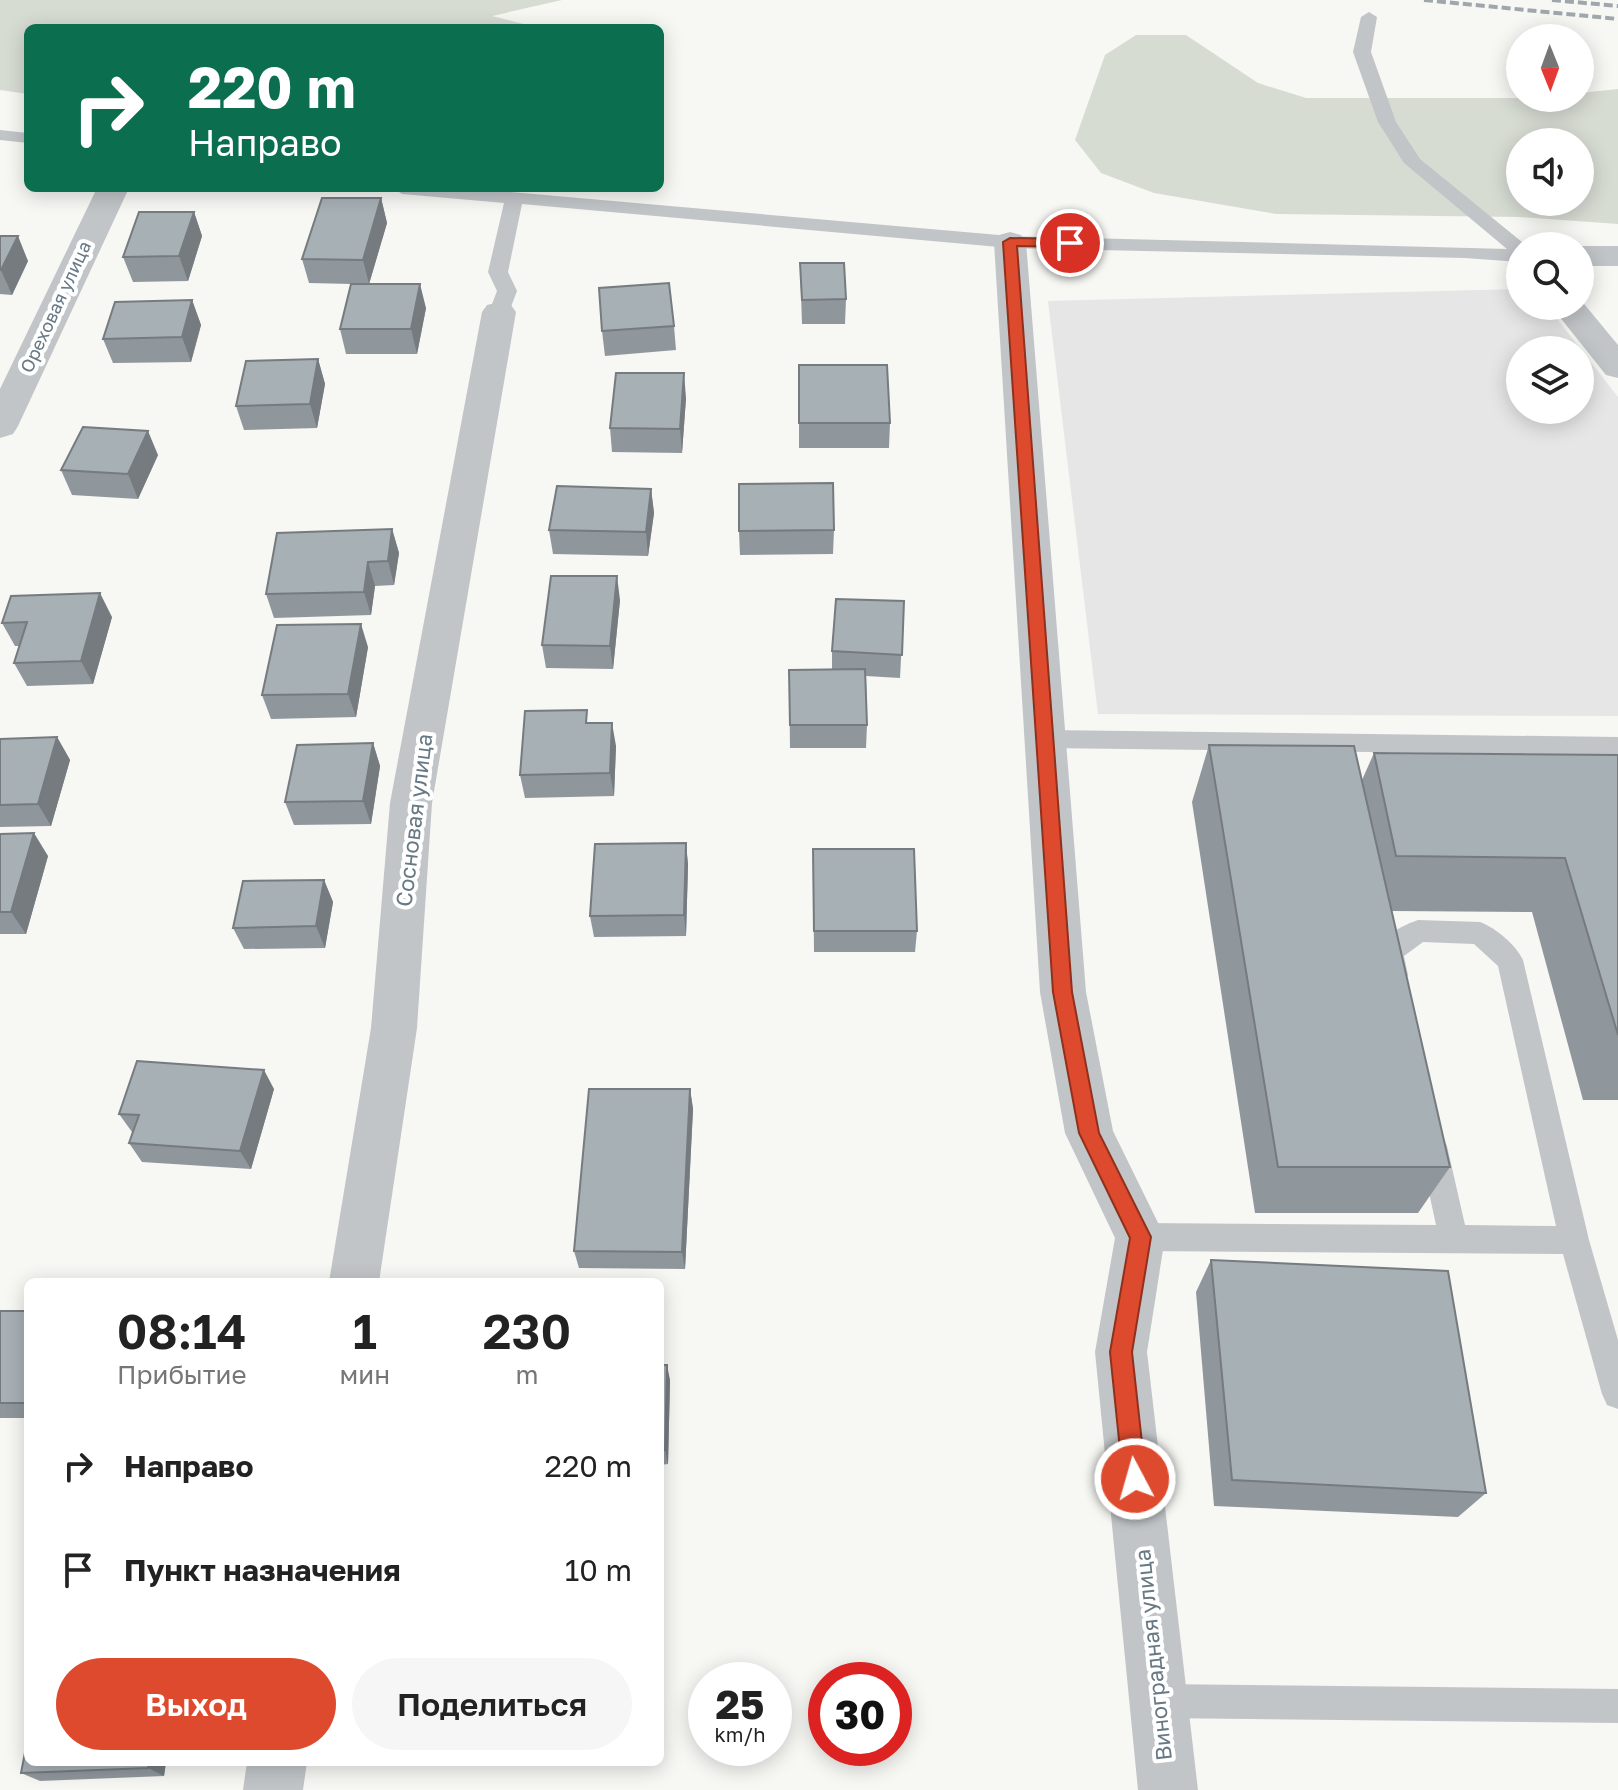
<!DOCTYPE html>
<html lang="ru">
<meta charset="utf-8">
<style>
body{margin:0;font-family:"Golos Text",sans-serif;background:#f6f6f6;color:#222;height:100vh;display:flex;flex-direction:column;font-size:30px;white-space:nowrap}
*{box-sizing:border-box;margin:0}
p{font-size:26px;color:#767676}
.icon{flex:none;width:44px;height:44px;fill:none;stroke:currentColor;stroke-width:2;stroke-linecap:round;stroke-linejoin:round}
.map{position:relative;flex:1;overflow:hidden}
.details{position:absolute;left:24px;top:1278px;width:640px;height:488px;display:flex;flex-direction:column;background:#fff;border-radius:12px;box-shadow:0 4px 20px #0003}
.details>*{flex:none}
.banner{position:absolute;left:24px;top:24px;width:640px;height:168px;border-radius:12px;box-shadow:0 4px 20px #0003;background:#0b6e4f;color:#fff;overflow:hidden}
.needle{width:52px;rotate:179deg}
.controls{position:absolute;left:1506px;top:24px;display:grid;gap:16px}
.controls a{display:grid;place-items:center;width:88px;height:88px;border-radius:50%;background:#fff;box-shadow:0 4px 20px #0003;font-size:40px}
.speed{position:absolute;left:688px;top:1662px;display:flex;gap:16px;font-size:40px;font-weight:700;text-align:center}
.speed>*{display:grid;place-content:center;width:104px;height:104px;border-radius:50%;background:#fff;box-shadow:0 4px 20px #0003;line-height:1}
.speed small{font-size:20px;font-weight:400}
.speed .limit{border:12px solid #d22;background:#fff;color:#111}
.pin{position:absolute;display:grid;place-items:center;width:68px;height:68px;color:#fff;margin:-34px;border:4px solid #fff;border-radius:50%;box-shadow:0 2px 8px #0007}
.me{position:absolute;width:88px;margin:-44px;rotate:354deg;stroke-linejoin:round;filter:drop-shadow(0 0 6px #0008)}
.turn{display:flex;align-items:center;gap:28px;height:168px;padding:0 32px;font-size:36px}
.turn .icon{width:104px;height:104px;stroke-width:2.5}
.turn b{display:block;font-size:56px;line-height:68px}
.eta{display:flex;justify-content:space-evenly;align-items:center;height:136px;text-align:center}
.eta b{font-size:48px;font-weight:600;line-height:56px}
.primary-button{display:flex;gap:16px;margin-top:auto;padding:16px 32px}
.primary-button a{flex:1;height:92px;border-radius:48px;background:#de4a2d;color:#fff;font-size:32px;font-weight:600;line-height:92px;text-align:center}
.primary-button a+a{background:#f6f6f6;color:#222}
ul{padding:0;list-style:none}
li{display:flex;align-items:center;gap:24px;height:104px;padding:0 32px}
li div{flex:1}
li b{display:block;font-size:30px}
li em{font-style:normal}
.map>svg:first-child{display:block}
.built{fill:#e5e6e5;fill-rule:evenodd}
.green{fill:#d7dcd3;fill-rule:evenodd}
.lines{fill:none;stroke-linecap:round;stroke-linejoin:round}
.service{fill:#c1c5c8;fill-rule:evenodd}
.minor{fill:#c1c5c8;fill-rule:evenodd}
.rail{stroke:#a0a7ac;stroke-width:4;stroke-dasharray:9 4;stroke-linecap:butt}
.wall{fill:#90979c}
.shaded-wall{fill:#757b7f}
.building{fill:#a7b0b5;stroke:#757b7f;stroke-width:2}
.route{fill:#de4a2d;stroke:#90301d;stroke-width:2}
.labels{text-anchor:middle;stroke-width:8;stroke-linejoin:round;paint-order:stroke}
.far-street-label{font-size:18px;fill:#677984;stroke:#fff}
.street-label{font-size:22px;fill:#677984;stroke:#fff}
</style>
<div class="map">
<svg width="1618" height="1790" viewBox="0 0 1618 1790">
<rect width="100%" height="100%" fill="#f7f7f4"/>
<path class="built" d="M1520,289V306H1547L1618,397V716L1098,714L1048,301ZM1520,350H1580V410H1520Z"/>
<g class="green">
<path d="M0,0H562L492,16L539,28H28V94L0,90Z"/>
<path d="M1136,35H1186L1258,83L1306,98H1580V93L1618,89V224L1520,217L1276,214L1154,193L1101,173L1075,140L1105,55ZM1520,142H1580V202H1520Z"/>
</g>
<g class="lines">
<g class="service">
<path d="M1369,12L1377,17L1371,52L1396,122L1420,159L1527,246H1520V262L1465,258L1010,248L522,204L508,272L517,291L509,312L499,318L489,312L497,291L488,272L504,203L402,194L393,188H465L1010,236L1507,249L1404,163L1378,122L1353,52L1361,17Z"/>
<path d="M0,130L28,133V143L0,140Z"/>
<path d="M1045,730L1618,737V755L1045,748L1036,746L1033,739L1036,732Z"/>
<path d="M1418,920L1480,922C1496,928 1516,945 1523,960L1589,1240L1618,1340V1409L1607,1405L1602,1394L1563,1254L1140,1251L1130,1247L1125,1237L1130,1227L1140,1223L1436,1225L1419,1146L1423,1137L1433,1133L1443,1137L1447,1146L1465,1225L1556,1226L1498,966L1474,944L1423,942L1404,956L1408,975L1404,983L1395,986L1386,983C1369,949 1384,932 1418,920Z"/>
<path d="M1158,1684L1618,1689V1723L1158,1718L1146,1713L1141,1701L1146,1689Z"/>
</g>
<g class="minor">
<path d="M97,188H129L18,426L13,434L0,438V389Z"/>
<path d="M1010,232L1021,235L1026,242L1086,992L1113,1131L1165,1237L1147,1352L1198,1790H1138L1095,1352L1115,1238L1065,1133L1040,992L994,242L999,235Z"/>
<rect x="1580" y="246" width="38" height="20"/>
<path d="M1580,299L1618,345V378L1606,375L1551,306H1580Z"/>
<path d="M499,302L511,305L516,312L432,803L417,1028L379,1282H329L371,1028L390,803L482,312L487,305Z"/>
<path d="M247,1762H307L303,1790H243Z"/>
</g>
<g class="rail">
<path d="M1424,0L1618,19"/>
<path d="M1552,0L1618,6"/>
</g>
</g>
<g class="wall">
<path d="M381,198L387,223L369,284L426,308L417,354H346L340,329L351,284L309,283L302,259Z"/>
<path d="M194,212L202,236L188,281L133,282L123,257Z"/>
<path d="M0,236L28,261L12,295L0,294Z"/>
<path d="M800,263L846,299L845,324H802Z"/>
<path d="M192,300L201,325L191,362L113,363L103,339Z"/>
<path d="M674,326L676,350L605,356L602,331Z"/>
<path d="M318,359L325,384L317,428L244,430L236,406Z"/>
<path d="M799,365L890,423L889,448H799Z"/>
<path d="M686,398L682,453L612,452L610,428Z"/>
<path d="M158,455L138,499L72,495L61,470Z"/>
<path d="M651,489L654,513L648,556L553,554L549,530Z"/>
<path d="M392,529L399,553L394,585L375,586L371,615L274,618L266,594Z"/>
<path d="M834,530L833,554L740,555L739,531Z"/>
<path d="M620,600L613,669L546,668L542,645Z"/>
<path d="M904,601L900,678L866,676L867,725L866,748H790L789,670L832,669V651Z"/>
<path d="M112,617L93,684L27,686L14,663L19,646H15L2,623Z"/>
<path d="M368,647L356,717L271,719L262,695Z"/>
<path d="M589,723L616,746L614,796L525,798L520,775Z"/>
<path d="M57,737L70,760L51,826L0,827V739Z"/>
<path d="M373,743L380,766L371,824L294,825L285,802Z"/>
<path d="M1209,745L1362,780L1374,753L1618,755V1100H1583L1532,912L1392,911L1450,1167L1418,1213H1255L1192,802Z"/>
<path d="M0,834L48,856L26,934H0Z"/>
<path d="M686,843L688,865L686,936L594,937L590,916Z"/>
<path d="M813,849L917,931L915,952H814Z"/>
<path d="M324,880L333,902L325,948L244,949L233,928Z"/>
<path d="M274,1089L251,1169L142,1162L129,1143L132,1132L119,1114Z"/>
<path d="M690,1089L693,1109L685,1269L579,1268L574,1251Z"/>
<path d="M1211,1260L1486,1493L1458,1517L1214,1506L1196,1292Z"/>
<rect x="0" y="1311" width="28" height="107"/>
<path d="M660,1365L670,1380L668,1464L660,1465Z"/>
<path d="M28,1762H166L164,1776L40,1781L21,1773Z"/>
</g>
<g class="shaded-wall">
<path d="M381,198L387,223L369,284L363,260Z"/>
<path d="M194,212L202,236L188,281L179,256Z"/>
<path d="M18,236L28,261L12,295L1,270Z"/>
<path d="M420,284L426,308L417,354L411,329Z"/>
<path d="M192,300L201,325L191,362L182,337Z"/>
<path d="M318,359L325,384L317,428L310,404Z"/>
<path d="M684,373L686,398L682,453L680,429Z"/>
<path d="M148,431L158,455L138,499L128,474Z"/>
<path d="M651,489L654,513L648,556L646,532Z"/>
<path d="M392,529L399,553L394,585L388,561Z"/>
<path d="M368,562L375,586L371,615L364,592Z"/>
<path d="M617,576L620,600L613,669L610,646Z"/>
<path d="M100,593L112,617L93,684L81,661Z"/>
<path d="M361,624L368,647L356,717L348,694Z"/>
<path d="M612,723L616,746L614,796L610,773Z"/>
<path d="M57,737L70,760L51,826L38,804Z"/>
<path d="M373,743L380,766L371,824L363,801Z"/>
<path d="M34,833L48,856L26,934L11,912Z"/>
<path d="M686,843L688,865L686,936L684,915Z"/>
<path d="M324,880L333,902L325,948L316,926Z"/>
<path d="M264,1070L274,1089L251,1169L240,1151Z"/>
<path d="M690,1089L693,1109L685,1269L682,1252Z"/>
<path d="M667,1365L670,1380L668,1464L665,1450Z"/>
<path d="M149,1762H166L164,1776L148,1768Z"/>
</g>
<g class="building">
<path d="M322,198H381L363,260L302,259Z"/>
<path d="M139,212H194L179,256L123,257Z"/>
<path d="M0,236H18L1,270H0Z"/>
<path d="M800,263H844L846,299L802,300Z"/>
<path d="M669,283L674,326L602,331L599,288Z"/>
<path d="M351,284H420L411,329H340Z"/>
<path d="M192,300L182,337L103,339L115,302Z"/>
<path d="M318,359L310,404L236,406L246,361Z"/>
<path d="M799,365H887L890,423H799Z"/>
<path d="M616,373H684L680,429L610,428Z"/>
<path d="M83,427L148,431L128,474L61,470Z"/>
<path d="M833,483L834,530L739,531V484Z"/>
<path d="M557,486L651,489L646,532L549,530Z"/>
<path d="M392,529L388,561L368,562L364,592L266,594L277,533Z"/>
<path d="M551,576H617L610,646L542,645Z"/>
<path d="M100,593L81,661L14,663L27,622L2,623L11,596Z"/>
<path d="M836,599L904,601L902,655L832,651Z"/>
<path d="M361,624L348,694L262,695L277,625Z"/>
<path d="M865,669L867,725H790L789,670Z"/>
<path d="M587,710L586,723H612L610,773L520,775L525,711Z"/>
<path d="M57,737L38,804L0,805V739Z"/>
<path d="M373,743L363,801L285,802L297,745Z"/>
<path d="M1209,745L1354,746L1450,1167H1278Z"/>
<path d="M1374,753L1618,755V1035L1565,858L1396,856Z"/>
<path d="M34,833L11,912H0V834Z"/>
<path d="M686,843L684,915L590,916L595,844Z"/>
<path d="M813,849H914L917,931H814Z"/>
<path d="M324,880L316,926L233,928L243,881Z"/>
<path d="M137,1061L264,1070L240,1151L129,1143L139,1115L119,1114Z"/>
<path d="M589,1089H690L682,1252L574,1251Z"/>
<path d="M1211,1260L1448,1271L1486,1493L1232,1480Z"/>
<rect x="0" y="1311" width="28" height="92"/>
<path d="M660,1365H667L665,1450H660Z"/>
<path d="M28,1737V1762H149L148,1768L21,1773Z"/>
</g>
<path class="route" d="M1010,238L1070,239L1077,243L1070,247L1017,246L1072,992L1099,1133L1151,1237L1132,1352L1146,1479L1143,1487L1135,1490L1127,1487L1123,1479L1110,1352L1130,1238L1079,1133L1053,992L1003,242Z"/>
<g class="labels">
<g class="far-street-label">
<text transform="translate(56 307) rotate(-65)" y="6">Ореховая улица</text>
</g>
<g class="street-label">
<text transform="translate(414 820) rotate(-83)" y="8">Сосновая улица</text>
<text transform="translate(1153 1655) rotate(-96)" y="8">Виноградная улица</text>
</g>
</g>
</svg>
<div class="controls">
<a><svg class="needle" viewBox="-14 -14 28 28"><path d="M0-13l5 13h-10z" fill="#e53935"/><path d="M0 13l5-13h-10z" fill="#767676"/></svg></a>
<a><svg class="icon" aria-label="sound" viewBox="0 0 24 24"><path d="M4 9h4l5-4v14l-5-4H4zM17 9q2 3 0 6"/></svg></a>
<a><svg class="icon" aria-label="search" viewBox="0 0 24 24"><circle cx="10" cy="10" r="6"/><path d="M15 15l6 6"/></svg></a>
<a><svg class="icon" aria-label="layers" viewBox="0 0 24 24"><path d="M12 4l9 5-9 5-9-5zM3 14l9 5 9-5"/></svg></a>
</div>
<div class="speed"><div>25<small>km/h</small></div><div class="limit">30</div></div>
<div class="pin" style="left:1070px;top:243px;background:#d93025"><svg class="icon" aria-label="arrive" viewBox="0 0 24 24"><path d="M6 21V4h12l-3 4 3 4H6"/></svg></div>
<svg class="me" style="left:1135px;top:1479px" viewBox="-20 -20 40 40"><circle r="17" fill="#de4a2d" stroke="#fff" stroke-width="3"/><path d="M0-11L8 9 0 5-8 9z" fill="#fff"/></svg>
<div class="banner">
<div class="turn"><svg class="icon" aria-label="right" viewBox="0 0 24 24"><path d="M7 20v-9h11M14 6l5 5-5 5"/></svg><div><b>220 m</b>Направо</div></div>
</div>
<section class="details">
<div class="eta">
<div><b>08:14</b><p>Прибытие</p></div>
<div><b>1</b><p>мин</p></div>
<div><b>230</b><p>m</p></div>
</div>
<ul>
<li><svg class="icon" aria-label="right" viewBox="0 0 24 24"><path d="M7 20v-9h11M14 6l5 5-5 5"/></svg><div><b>Направо</b></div><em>220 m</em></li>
<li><svg class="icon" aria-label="arrive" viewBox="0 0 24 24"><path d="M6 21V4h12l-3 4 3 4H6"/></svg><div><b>Пункт назначения</b></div><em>10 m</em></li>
</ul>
<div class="primary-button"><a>Выход</a><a>Поделиться</a></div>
</section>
</div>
